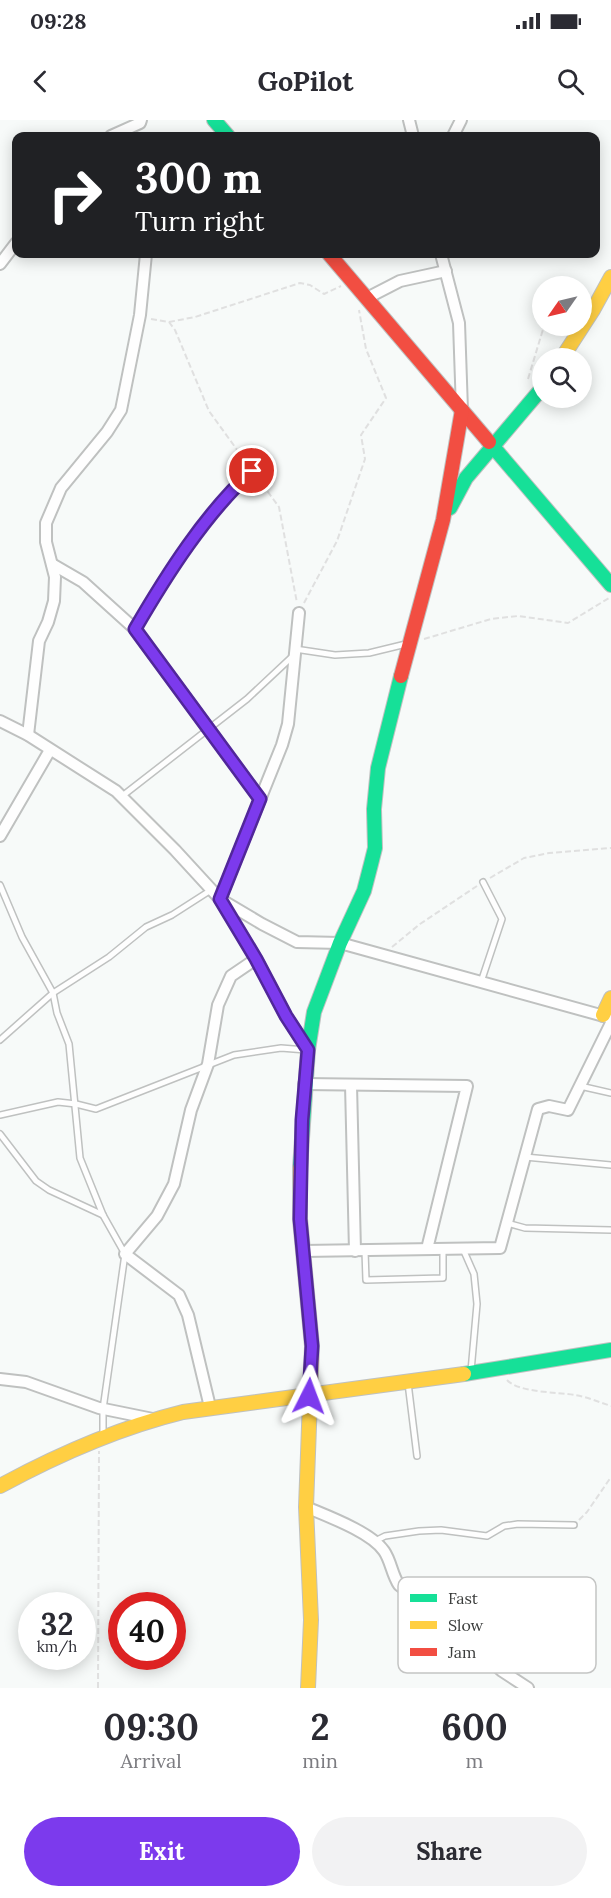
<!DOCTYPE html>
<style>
body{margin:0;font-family:Lora,serif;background:#f2f2f3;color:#2b2b33;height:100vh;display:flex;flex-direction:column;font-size:22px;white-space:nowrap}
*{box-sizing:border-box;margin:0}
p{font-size:20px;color:#7c7c81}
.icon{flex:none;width:33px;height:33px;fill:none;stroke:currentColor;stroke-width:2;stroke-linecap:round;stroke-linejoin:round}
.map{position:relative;height:1568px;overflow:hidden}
.panel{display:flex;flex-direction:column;background:#fff;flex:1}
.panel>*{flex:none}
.hud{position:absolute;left:12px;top:12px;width:588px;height:126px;border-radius:12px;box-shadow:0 3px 15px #0003;background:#202124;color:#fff;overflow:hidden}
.needle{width:39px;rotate:236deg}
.controls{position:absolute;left:532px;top:156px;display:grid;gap:12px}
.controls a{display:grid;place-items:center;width:60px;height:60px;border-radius:50%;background:#fff;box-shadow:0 3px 15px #0003;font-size:30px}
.speed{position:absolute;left:18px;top:1472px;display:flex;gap:12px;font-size:30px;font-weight:700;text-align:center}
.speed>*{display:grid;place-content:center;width:78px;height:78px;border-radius:50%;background:#fff;box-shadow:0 3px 15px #0003;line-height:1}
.speed small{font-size:15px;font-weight:400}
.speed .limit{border:9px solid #d22;background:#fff;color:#111}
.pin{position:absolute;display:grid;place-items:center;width:51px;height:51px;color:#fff;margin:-26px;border:3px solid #fff;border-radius:50%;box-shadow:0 2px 6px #0007}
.me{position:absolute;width:66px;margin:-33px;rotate:3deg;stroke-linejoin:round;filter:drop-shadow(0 0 4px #0008)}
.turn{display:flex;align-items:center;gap:21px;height:126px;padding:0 24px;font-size:27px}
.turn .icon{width:78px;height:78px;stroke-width:2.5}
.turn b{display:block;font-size:42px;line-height:51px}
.eta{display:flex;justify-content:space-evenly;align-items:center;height:102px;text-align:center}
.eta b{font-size:36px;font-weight:700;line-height:42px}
.cta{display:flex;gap:12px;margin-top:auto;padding:12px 24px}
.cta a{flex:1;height:69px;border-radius:36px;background:#7c3aed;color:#fff;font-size:24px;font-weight:700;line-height:69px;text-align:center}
.cta a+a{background:#f2f2f3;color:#2b2b33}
.status{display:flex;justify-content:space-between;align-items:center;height:42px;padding:0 30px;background:#fff;direction:ltr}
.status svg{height:16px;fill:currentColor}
header{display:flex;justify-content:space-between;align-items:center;height:78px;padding:0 24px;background:#fff;font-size:27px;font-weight:700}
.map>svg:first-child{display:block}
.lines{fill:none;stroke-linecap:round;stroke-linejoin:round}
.lane-casing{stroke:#bfc1c0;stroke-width:8}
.street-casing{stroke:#bfc1c0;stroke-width:14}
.fast-casing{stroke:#bfc1c0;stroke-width:16}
.slow-casing{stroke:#bfc1c0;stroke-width:16}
.jam-casing{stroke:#bfc1c0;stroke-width:16}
.path{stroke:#e0e0e0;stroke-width:2;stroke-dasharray:6 3;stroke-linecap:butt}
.lane{stroke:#fefefe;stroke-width:5}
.street{stroke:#fefefe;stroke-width:10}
.fast{stroke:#16e098;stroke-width:14}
.slow{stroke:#ffcf43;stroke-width:14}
.jam{stroke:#f24e42;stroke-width:14}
.route-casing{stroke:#51269a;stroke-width:15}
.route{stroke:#7c3aed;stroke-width:10}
.key{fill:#fff;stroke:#c4c5c4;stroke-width:1.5}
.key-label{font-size:16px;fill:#3b3d3c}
</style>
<div class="status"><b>09:28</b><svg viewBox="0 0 49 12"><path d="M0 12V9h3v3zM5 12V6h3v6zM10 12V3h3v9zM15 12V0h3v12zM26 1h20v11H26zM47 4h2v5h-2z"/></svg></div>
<header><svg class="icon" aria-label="back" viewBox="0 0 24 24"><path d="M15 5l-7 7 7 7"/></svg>GoPilot<svg class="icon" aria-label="search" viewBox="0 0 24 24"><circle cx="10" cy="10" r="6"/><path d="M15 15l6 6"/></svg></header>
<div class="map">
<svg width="611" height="1568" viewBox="0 0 611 1568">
<rect width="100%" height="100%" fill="#f7faf9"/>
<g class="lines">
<g class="lane-casing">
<g id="lane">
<path d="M135,509L170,449L238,363L252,351"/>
<path d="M295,529L335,535L369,533L406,524"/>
<path d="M121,677L247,579L294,535"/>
<path d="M0,765L22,817L53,873L57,893L69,924L80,1038L103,1095L125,1134L103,1289V1315"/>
<path d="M481,862L502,799L483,762"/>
<path d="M0,920L53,873L109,837L146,807L172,795L211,770"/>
<path d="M580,966L611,973"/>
<path d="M0,995L58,982L76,984L96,989L234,935L281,928L306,930"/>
<path d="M0,1014L36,1061L49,1070L103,1095"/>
<path d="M525,1037L611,1045"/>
<path d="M507,1103L525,1108L611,1110"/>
<path d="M463,1129L474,1154L477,1184L471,1251"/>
<path d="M365,1131L366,1160L443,1158V1129"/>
<path d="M408,1263L417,1336"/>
<path d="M375,1421L385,1416L419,1411L441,1410L487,1416L504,1406L518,1404L574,1405"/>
</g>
</g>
<g class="street-casing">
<g id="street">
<path d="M409,0L413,16"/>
<path d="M111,16L140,3L141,0"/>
<path d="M453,16L461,0"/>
<path d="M441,134L459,203L462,290"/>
<path d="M0,144L16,123"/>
<path d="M367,178L400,161L446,151"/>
<path d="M52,444L83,462L135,509L260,679"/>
<path d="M299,493L288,604L282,625L220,779L256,839L286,896L308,930"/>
<path d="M0,601L28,615L116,671L175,730L220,779L262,804L297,822L340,823L611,898"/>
<path d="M28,615L39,521L48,502L54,481L55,457L46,422V403L61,368L107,312L121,290L140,195L146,134"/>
<path d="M0,716L50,630"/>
<path d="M304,964L467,966L427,1129"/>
<path d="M351,965L355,1131"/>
<path d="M303,1131L500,1128L538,989L549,986L568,990L611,903"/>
<path d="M0,1259L26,1262L99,1288L153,1299"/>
<path d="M210,1287L188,1195L179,1175L125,1134L157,1096L174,1064L191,990L208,944L218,885L231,856L256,839"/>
<path d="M306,1387C327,1396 371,1412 384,1431C391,1441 392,1455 399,1465L453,1507L502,1551L528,1568"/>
</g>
</g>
<g class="fast-casing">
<g id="fast">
<path d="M214,0L228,16"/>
<path d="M489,322L611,465"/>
<path d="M450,388L466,358L543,267"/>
<path d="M300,1048L308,930L314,892L340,823L364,771L371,744L375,728L374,689L378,648L401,556"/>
<path d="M464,1254L611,1230"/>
</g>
</g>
<g class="slow-casing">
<g id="slow">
<path d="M562,238L593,190L611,157"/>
<path d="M603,895L611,878"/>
<path d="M300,1048V1099L312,1226L306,1387L311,1500L308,1568"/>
<path d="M0,1366C59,1334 118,1308 183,1292L464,1254"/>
</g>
</g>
<g class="jam-casing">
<g id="jam">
<path d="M329,134L489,322"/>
<path d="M401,556L443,400L462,290"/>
</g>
</g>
<g class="path">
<path d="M151,199L169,202L175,210L209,291L248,345"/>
<path d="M169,202L195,197L300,163L310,165L324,174L341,166"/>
<path d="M528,259L544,206"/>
<path d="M257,357L279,387L297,483"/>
<path d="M304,483L337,421L365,339L361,315L386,278L366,229L359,190"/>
<path d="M424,519L491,499L518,496L568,503L609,478"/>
<path d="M490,758L524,738L549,733L611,728"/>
<path d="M392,827L420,804L477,766"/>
<path d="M507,1260C519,1273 558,1272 575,1275C587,1277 599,1282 611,1286"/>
<path d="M579,1400L587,1392L611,1357"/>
<path d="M98,1568L99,1331"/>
</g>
<use href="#lane" class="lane"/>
<use href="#street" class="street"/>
<use href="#fast" class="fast"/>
<use href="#slow" class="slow"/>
<use href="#jam" class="jam"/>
</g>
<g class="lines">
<g class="route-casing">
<path id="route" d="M252,351C205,394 167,454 135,509L260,679L220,779L256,839L286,896L308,930L302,1000L300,1099L312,1226L309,1276"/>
</g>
<use href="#route" class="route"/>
</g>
<rect x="398" y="1457" width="198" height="96" rx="9" class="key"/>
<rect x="410" y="1474" width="27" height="8" fill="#16e098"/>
<rect x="410" y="1501" width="27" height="8" fill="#ffcf43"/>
<rect x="410" y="1528" width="27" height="8" fill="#f24e42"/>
<g class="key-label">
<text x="448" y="1484">Fast</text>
<text x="448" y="1511">Slow</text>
<text x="448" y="1538">Jam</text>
</g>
</svg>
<div class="controls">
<a><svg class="needle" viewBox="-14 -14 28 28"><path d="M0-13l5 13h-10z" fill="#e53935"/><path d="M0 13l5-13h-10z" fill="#7c7c81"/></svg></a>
<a><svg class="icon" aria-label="search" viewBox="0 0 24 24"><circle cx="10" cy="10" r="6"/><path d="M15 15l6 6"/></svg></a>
</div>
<div class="speed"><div>32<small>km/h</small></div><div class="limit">40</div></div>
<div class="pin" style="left:252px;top:351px;background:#d93025"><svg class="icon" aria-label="arrive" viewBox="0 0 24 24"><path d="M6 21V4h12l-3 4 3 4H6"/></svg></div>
<svg class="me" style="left:309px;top:1276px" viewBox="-20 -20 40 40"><path d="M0-17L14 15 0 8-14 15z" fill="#7c3aed" stroke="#fff" stroke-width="4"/></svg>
<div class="hud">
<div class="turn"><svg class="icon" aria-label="right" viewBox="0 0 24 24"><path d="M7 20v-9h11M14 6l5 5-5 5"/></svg><div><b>300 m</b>Turn right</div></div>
</div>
</div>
<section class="panel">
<div class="eta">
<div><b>09:30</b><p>Arrival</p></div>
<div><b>2</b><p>min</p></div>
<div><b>600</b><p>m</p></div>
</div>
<div class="cta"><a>Exit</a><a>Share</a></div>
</section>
